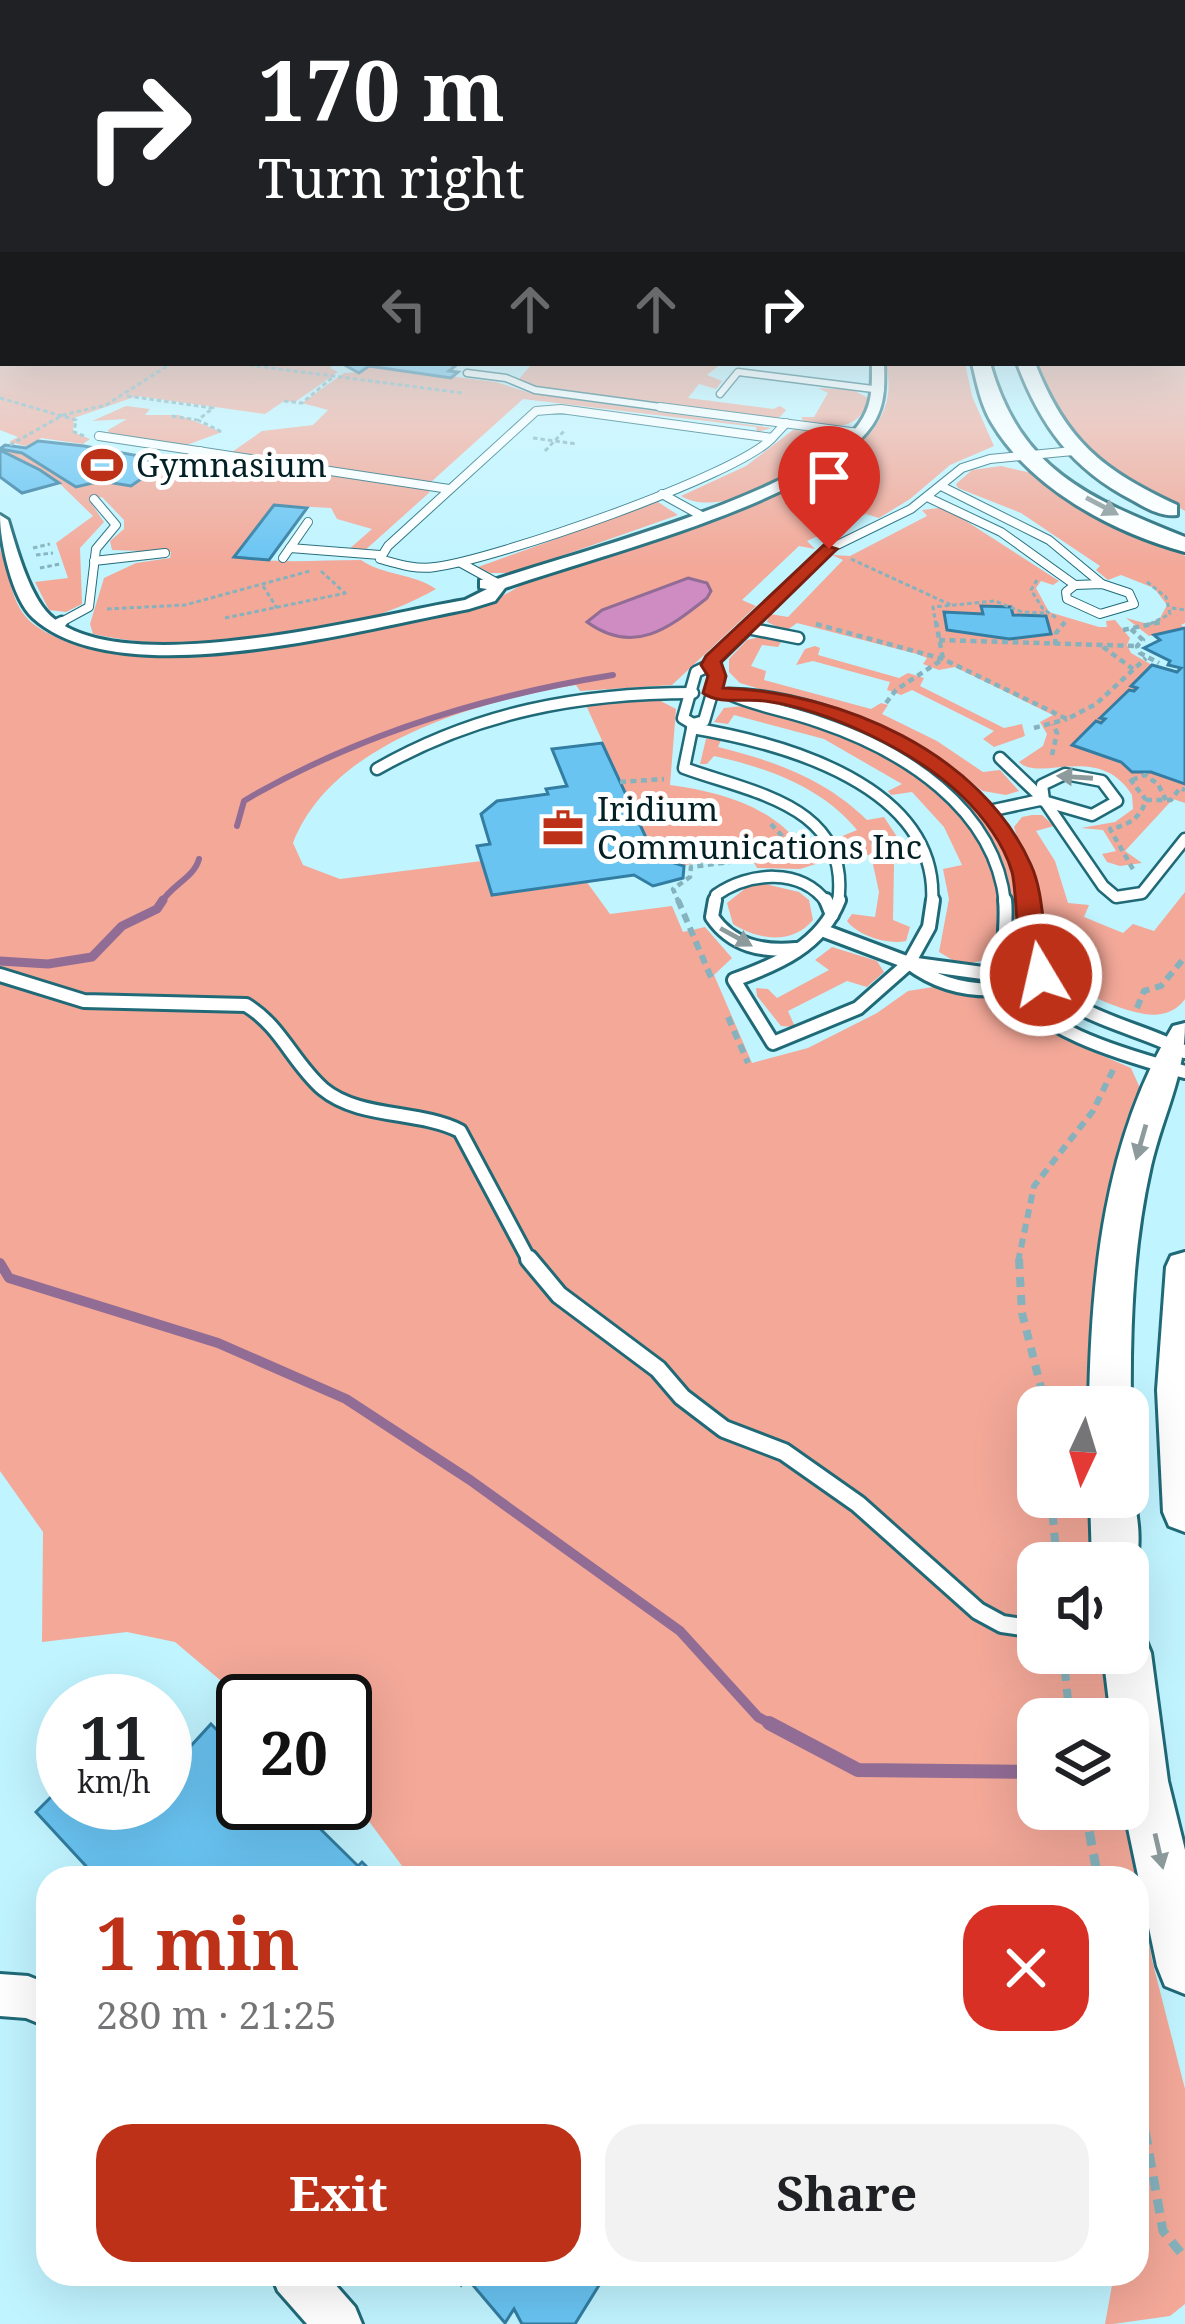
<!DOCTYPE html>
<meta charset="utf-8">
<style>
body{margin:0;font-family:"Noto Serif",serif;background:#f2f2f2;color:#202124;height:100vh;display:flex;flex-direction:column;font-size:45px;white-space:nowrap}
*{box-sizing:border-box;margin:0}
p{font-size:39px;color:#757577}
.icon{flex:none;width:66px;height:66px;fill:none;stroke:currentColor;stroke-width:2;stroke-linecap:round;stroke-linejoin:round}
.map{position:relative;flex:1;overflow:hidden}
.panel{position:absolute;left:36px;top:1866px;width:1113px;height:420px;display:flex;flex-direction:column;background:#fff;border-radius:36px;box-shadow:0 12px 48px #0002}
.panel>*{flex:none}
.hud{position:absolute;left:0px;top:0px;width:1185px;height:366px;box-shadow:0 12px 48px #0002;background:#202124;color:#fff;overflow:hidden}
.needle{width:78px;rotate:184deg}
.fabs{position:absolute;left:1017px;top:1386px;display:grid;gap:24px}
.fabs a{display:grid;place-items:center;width:132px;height:132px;border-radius:24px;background:#fff;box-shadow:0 12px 48px #0002;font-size:60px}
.speed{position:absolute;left:36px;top:1674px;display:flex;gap:24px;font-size:60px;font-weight:700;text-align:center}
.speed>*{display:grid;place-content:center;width:156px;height:156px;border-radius:50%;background:#fff;box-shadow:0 12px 48px #0002;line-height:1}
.speed small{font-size:30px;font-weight:400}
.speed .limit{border:6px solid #111;border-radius:18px;background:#fff;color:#111}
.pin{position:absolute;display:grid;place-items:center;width:102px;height:102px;color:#fff;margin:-123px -51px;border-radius:50% 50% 50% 0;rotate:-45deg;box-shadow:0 0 12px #0007}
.pin .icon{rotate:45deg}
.me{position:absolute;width:132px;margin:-66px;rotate:351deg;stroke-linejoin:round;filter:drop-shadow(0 0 9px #0008)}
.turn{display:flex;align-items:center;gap:42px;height:252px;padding:0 60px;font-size:54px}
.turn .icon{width:156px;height:156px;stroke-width:2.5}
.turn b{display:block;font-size:84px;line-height:102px}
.lanes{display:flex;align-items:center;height:114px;padding:0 60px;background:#0003;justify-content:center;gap:60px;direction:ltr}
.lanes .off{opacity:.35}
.round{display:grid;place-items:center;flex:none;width:126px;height:126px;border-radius:36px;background:#f2f2f2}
.summary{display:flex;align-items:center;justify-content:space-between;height:204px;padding:0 60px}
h1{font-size:72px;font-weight:700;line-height:90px;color:#bd3118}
.cta{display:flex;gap:24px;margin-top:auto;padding:24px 60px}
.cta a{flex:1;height:138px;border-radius:36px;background:#bd3118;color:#fff;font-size:48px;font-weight:700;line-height:138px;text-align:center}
.cta a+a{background:#f2f2f2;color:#202124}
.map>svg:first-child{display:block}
.green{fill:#f3a898}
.water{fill:#ce8cc3;stroke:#916c94;stroke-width:3}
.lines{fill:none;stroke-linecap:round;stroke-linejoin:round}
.stream-far3{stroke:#916c94;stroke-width:6}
.stream-far2{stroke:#916c94;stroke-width:9}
.stream-far1{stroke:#916c94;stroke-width:10}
.stream{stroke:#916c94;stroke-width:14}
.building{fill:#69c4f2;stroke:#327da1;stroke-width:3}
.service-far4-casing{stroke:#206a78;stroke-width:9}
.service-far3-casing{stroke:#206a78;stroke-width:10}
.service-far2-casing{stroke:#206a78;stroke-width:15}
.service-far1-casing{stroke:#206a78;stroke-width:18}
.service-casing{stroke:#206a78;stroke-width:22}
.minor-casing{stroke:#206a78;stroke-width:6}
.tertiary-casing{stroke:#206a78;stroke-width:6}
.secondary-casing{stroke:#206a78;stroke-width:6}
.path-far4{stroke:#85b2bc;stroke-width:3;stroke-dasharray:4.5 3;stroke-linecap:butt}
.path-far3{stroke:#85b2bc;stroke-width:4.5;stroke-dasharray:6 4.5;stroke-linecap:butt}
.path-far2{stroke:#85b2bc;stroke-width:6;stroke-dasharray:9 6;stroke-linecap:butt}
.path-far1{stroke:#85b2bc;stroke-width:8;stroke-dasharray:10 8;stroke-linecap:butt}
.path{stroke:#85b2bc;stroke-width:9;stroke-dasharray:14 9;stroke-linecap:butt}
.service-far4{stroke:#fff;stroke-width:6}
.service-far3{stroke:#fff;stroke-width:8}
.service-far2{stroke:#fff;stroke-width:10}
.service-far1{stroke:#fff;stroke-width:12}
.service{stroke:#fff;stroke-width:16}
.minor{fill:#fff;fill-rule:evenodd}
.tertiary{fill:#fff;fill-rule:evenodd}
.secondary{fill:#fff;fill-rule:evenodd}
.oneway{fill:#8d9b9d}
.route{fill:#bd3118;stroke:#7b2010;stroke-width:3}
.labels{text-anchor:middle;stroke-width:10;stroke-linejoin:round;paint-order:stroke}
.far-poi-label{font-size:33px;fill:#022026;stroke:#fff;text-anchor:start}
</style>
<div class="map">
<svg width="1185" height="2324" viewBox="0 0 1185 2324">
<rect width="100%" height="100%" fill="#c0f4ff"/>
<g class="green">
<path d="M1182,298L1185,299V511L1096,459L1057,417L1036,363H1182Z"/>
<path d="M0,304L3,363H336L330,368L338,372L295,402L284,401L265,414L137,396L74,418L73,432L90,439L83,444L41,438L26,446L9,442L18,437L0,430Z"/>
<path d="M516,363H722L707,375L722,381L716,389L699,384L688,398L773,409L780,406L786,410L780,417L769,418L530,386L519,379L531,365Z"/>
<path d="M885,363H965L972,396L994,446L950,465L910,499L879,518L866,514L807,541L815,549L799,546L742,600L756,606L672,685L580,691L576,685C480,701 332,741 293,843L303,865L340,879L482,861L586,881L610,914L672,906L683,932L705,927L732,958L714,975L752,1063L808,1048L877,1013L908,991L933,987L1004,1001L1066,1040L1131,1068L1140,1088L1104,1218L1094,1290L1088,1407H1038V1497H1088L1092,1563H1038V1653H1102L1110,1719H1038V1809H1126L1152,1960L1185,2089V2304L1170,2316L1113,2324H1105L1114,2274H1137V1878H411L345,1789V1701H245L175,1642L127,1632L42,1642L43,1532L0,1471V549C12,579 10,610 39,628C131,687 308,644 407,620C450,610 489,610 526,581C575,564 625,547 675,530C741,507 916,461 885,363Z"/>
<path d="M369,366L496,382L530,393L772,428L757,432L756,427L523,399L431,482L232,452L262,431L313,425L328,410L302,403L344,373L360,372Z"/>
<path d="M818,388L853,390L870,399C857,432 835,428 804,422L801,417H814L828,393Z"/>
<path d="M126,406L150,409L145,415H179L222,432L184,446L109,434L108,430L127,419L92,421Z"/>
<path d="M793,430L831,433L841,440C809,469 721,521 681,496L746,466Z"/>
<path d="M4,448L22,453L76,487L101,481L131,486L155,470L181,469L211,457L425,489L430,492L363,552L347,551L372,529L337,519L331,508L274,505L233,557C278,564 318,560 361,560C384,576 413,573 436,589C348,640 193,656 93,634L90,624L104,578L136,563L170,558L171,552L112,550L110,541L124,529V520L102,497L89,500L104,522L80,548L82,604L66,612L49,610L35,582L68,578L56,543L93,516L59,483L0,450Z"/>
<path d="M1001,466L1036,474L1185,556V623L1181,625L1185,628L1149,636L1126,618L1148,624L1160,618L1167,605L1154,588L1121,575L1108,580L1096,570L1100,566L1021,513L958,488L956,484L972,470Z"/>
<path d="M658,502L678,515L513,573H490L478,567Z"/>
<path d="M939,508L952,512L1059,581L1053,585L1041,581L1036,588L1049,612L1099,627H1107L1106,621L1115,620L1130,638L1127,645L1131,653L1152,665L1132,685L1137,688L1134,691L1129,690L1101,717L1105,719L1102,723L1095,721L1073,745L1121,762L1132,772H1151L1185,784V803L1173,799L1125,851L1142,863L1120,866L1107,862L1102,854L1116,851L1103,830L1081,828L1115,822L1133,809L1132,795C1099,742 1040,783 1019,762L1043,746L1047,734L1040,722L1053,715L955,667L939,670L923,664L927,658L917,654L797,623L786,631L767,622L770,614L788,617L843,560L832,555L850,556L927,516L922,510Z"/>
<path d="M759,637L781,642L778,647L762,645L751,666L766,671L764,680L871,709L881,703L888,705L882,714L937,741L983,772L1000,770L1019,791L1006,795L983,791L930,753L869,722L740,683L729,672V659L747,640Z"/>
<path d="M815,646L820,648L818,655L899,678L908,673L924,678L920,686L1004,728L1022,724L1025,736L994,747L983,739L994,731L912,690L901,695L887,690L890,682L813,661L796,665L805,649Z"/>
<path d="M743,695C775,703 810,709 842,721C935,756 1042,834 1021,948L1010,945C1033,781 861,740 743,695Z"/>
<path d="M657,699L676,709L670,785C717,791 772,806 801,846L818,845L823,856L819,863L800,869L757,868L750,856L679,866L670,858L655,857L585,703Z"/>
<path d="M743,706C854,725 1049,815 990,959L961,965L939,952L949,899L943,869L962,865L944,827L912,792L891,795L888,791L902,784L824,739L734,715L728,724L714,722L724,708Z"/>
<path d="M716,737L721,740L718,747C775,761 825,779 867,820L884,817L911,858L912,862L894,864L893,920L910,927L906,941C889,945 858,936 847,921L852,914L875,917L879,892L871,855H851L840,837L857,830C823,788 766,767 714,756L707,764H700L706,739Z"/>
<path d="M1032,815H1042L1054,826L1036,831L1055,861L1068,903L1089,905L1084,917L1123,933L1133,924L1154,931L1185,892V999C1173,1016 1154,1017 1135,1012C1096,1002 1047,978 1041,934C1039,918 1041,903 1038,887C1034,866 1020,848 1014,827L1022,817Z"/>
<path d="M765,884L799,892L809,900L813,920C792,945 758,940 733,924L727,903L747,887Z"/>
<path d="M832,947L877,961L884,972L867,987L847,981L788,1011L795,1027L781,1026L757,996L756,988L768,989L777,998L829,970L815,960Z"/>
</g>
<path class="water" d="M688,578L707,583L711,591L707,598C669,628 634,656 587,622L602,610Z"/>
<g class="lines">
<g class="stream-far3">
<path d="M237,826L244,801L254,795C364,733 489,695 613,675"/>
<path d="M161,903C171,885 194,878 199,859"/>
</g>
<path class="stream-far2" d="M0,961L48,964L92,957L122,926L157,909L163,900"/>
<path class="stream-far1" d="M0,1263L9,1278L218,1343L346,1399L470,1480L680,1631L758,1717L775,1726"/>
<path class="stream" d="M769,1723L858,1770L1037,1772"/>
</g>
<g class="building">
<path d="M341,363H459L449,371L458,372L451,378L369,366L359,373Z"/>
<path d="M38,441L84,446L167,461L131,486L101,481L76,487L22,453L0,449L5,445L26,448Z"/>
<path d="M0,450L40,470L59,483L22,493L0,477Z"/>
<path d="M274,505L307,508L269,560L234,557Z"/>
<path d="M981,606L1011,607L1013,615L1046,616L1051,634L1009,639L947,630L944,612L983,614Z"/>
<path d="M1185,628V784L1151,772H1132L1121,762L1072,745L1096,721L1101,723L1105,719L1100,718L1129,690L1134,691L1137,688L1131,686L1152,665L1177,672L1181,668L1168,665L1170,661L1144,648L1160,640L1154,635Z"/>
<path d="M602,743L655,857L684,866L683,878L653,886L634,875L492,895L477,846L490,844L481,814L497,801L548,794L546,789L567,786L552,749Z"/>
<path d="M211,1724L232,1745L224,1754L243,1769V1803H294L358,1866L362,1862L378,1878H97L36,1812L63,1785V1803H165V1726L188,1749Z"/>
<path d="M451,2274H606L575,2324H522L514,2309L505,2323L466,2277L461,2285Z"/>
</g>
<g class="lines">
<g class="service-far4-casing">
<g id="service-far4">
<path d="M467,373L506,378L535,390L683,410"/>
<path d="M720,394L738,372L881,390"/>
<path d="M553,410H565"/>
</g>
</g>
<g class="service-far3-casing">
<g id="service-far3">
<path d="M660,407L859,433"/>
<path d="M561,409L772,438C737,476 493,560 435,567C416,570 398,564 380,559L388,546L536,411Z"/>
<path d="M99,436L449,489"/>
<path d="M772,438L786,423"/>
<path d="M174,468L200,451"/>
<path d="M943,487L1049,540L1102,584"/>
<path d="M662,494L700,515"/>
<path d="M929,498L1001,532L1075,585"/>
<path d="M290,548L380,555"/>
<path d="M283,558L308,522"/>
<path d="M94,561L165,553"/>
<path d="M461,563L499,584"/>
<path d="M1102,584L1129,593L1134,604L1100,614L1067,599L1066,592L1075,585Z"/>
<path d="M56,625L89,607L96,549L116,525L94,499"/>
<path d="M751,625L829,549L911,509L962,468L990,459L1073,451"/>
</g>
</g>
<g class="service-far2-casing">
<g id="service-far2">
<path d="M54,626L62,622"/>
<path d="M747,628L798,638"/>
<path d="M710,665L716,680L704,721L693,724L684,768C752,793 852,805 838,903"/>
<path d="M693,724L683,718L696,672L710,665L754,622"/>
<path d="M692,728C782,743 940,785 932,903"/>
<path d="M1000,758L1044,800L1103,886L1116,897L1142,893L1185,839"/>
<path d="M377,769C477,712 579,693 693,693"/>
<path d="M989,811L1040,800L1092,815L1117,801L1102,781L1065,774L1042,785L1044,800"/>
<path d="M715,903L716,895C749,872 801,867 827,903"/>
<path d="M1005,903C995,807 902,750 819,722C789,711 758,707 729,694C839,696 1018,777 1028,903"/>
</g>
</g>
<g class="service-far1-casing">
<g id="service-far1">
<path d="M715,900L712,917C732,946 762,952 796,949"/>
<path d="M826,900L832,915"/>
<path d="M839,900C821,946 778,964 734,980L773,1043L858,1008L909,963L990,974L1037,968"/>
<path d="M1005,900C1008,924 1000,951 1008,975C1025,1030 1135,1058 1185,1072"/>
<path d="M1027,900C1028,919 1028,939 1033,957C1050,1016 1139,1025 1185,1052"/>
<path d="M824,931L909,963L929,927L933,900"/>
<path d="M909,963C950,994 997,995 1045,981"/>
<path d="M0,975L84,1001L246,1005C281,1026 293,1063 323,1089C359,1119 419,1110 460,1131L530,1262"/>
</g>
</g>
<g class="service-casing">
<path id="service" d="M529,1259L559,1295L658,1369L682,1397L724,1429L784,1452L858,1504L978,1611L1002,1624L1022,1627"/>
</g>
<g class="minor-casing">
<g id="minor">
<rect x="1182" y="287" width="3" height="7"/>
<path d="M872,363H884C885,389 885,411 867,432C805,505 599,555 505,588L495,601L469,609C362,629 120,697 33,618C12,599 0,542 0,515L8,520C16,547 26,583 42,606C100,690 378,614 465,600L487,589L480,588V580L497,579C581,551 812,491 859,424C873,405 872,386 872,363Z"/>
<path d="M0,1974L28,1976L48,1984V2027L26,2018L0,2016Z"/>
<path d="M271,2274H326L355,2307L362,2324H307L278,2291Z"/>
</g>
</g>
<g class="tertiary-casing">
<g id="tertiary">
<path d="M1185,1023C1185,1077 1163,1114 1151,1166C1133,1245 1130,1326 1131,1407L1128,1413V1407H1089C1091,1276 1104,1141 1173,1026Z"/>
<path d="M1185,1252V1532L1169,1526L1163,1512L1157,1390L1166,1267L1171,1256Z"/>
<path d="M1128,1484C1139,1508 1145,1559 1128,1579V1563H1092L1090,1497H1128Z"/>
<path d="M1128,1630L1144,1636L1151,1653L1168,1781L1185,1850V1994L1165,1986L1157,1966L1124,1809H1128V1719H1111L1103,1653H1128Z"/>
</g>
</g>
<g class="secondary-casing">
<g id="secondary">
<path d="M972,363H990C1020,470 1088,498 1185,537V552C1114,533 1032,489 993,425C981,406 977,384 972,363Z"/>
<path d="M1017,363H1035C1066,441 1102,470 1177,505V515C1161,517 1146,508 1132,500C1072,469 1040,425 1017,363Z"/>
</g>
</g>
<g class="path-far4">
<path d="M234,363L462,393"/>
<path d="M127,396L213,408L198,420L220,431L216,433"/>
<path d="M0,398L76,420L74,432L84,436"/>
<path d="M284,401L302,403L333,377"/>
<path d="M172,416L197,420"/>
<path d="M533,438L577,444"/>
<path d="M10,445L63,415L106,405L172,363"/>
<path d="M545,451L565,430"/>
<path d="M33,548L50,544"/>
<path d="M36,555L53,553"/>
<path d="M851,559L951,605"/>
<path d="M40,568L60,564"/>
<path d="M321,571L346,594"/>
<path d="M1037,580L1031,590L1043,609L1058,619"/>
<path d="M1147,582L1166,597L1170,614L1148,625"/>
<path d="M263,586L277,608"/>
<path d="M1172,608L1185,610"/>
<path d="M107,609L185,605L310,571"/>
<path d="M225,618L346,593"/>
<path d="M936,625L933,607L995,601L1022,612L1044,613"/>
</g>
<g class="path-far3">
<path d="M816,624L943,659L1067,719L1096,704L1146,658"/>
<path d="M1131,629L1143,640L1137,646L1140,653L1159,663"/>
<path d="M1123,630L1161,622"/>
<path d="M939,640L1137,646"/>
<path d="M1055,645L1056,633L1065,622"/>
<path d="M1103,647L1133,669"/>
<path d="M886,703L896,690L943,659L936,622"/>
<path d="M1034,728L1067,719"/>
<path d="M1052,755L1057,733L1053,724"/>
<path d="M1130,779L1146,800C1140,819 1128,825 1110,829L1134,871"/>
<path d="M1132,780L1145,775L1158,784L1166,800"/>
<path d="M620,782L664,779"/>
<path d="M1146,800H1171L1180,788L1185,790"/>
<path d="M771,824L797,852"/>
<path d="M850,845L891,839"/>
<path d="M779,855L807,851"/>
<path d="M679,903L673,889L690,877L691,867L730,862"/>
</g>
<g class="path-far2">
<path d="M678,900L713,982"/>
<path d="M1137,1008L1144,991L1161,986L1185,957"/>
<path d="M728,1017L748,1063"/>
<path d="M1018,1262L1034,1186L1093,1111L1113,1070"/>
</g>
<g class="path-far1">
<path d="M1019,1259L1022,1313L1046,1407"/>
<path d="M1051,1497L1057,1563"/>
<path d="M1063,1653L1070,1719"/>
</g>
<g class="path">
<path d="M1085,1809L1098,1878"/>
<path d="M1137,2086L1163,2231L1185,2258"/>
</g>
<use href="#service-far4" class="service-far4"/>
<use href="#service-far3" class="service-far3"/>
<use href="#service-far2" class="service-far2"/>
<use href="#service-far1" class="service-far1"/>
<use href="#service" class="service"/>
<use href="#minor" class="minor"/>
<use href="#tertiary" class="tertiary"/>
<use href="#secondary" class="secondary"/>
</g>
<defs><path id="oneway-solid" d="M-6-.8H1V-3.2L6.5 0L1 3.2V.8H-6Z" transform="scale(3)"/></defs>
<g class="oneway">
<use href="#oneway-solid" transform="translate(1102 506) rotate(28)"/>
<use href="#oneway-solid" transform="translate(1075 777) rotate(-176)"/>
<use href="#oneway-solid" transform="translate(736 937) rotate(29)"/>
<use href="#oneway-solid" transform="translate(1141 1142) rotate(106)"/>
<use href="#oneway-solid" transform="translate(1159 1851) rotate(77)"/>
</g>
<linearGradient id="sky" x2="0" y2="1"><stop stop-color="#9da4d9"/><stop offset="0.43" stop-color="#e3faff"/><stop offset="1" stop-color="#e3faff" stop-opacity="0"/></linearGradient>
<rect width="1185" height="567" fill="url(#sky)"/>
<path class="route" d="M824,545L837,549L721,662L726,676L723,688C840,692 981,752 1031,865C1046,898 1041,940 1053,975L1049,980L1041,982C1012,974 1019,898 1012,872C1004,844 983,816 962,796C915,751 829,710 765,701C745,698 719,705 703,693L708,676L701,665L706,656Z"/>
<defs>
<g id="stadium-bare" transform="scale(3.24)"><path d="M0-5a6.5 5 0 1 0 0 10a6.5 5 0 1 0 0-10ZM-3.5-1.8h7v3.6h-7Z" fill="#bd3118" stroke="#fff" stroke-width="2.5" paint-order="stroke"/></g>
<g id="office-bare" transform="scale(3.24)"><path d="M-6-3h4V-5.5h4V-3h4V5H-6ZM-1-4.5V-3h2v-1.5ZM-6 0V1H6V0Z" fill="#bd3118" stroke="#fff" stroke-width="2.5" paint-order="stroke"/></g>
</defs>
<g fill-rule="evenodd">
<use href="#stadium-bare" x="102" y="465"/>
<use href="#office-bare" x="563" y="828"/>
</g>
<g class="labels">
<g class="far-poi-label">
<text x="136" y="477">Gymnasium</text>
<text x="597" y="821">Iridium<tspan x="597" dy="38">Communications Inc</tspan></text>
</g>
</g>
</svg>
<div class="fabs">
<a><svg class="needle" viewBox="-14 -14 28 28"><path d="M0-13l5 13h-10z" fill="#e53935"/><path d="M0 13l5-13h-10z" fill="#757577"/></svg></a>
<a><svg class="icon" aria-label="sound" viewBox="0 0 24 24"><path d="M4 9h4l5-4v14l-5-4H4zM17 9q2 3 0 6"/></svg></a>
<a><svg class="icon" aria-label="layers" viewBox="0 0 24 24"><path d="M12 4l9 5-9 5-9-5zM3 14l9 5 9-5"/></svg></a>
</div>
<div class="speed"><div>11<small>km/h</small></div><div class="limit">20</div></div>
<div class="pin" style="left:829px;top:549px;background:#d93025"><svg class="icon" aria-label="arrive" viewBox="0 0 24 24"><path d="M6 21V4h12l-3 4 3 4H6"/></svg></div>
<svg class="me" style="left:1041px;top:975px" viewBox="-20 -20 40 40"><circle r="17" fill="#bd3118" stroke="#fff" stroke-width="3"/><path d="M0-11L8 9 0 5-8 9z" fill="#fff"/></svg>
<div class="hud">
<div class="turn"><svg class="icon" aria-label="right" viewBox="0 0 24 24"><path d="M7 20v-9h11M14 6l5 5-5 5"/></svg><div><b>170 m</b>Turn right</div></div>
<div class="lanes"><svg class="icon off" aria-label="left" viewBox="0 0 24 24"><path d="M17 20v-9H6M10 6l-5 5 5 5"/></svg><svg class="icon off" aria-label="ahead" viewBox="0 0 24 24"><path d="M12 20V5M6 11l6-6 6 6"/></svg><svg class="icon off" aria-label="ahead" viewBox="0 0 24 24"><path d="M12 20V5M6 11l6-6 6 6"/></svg><svg class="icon" aria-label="right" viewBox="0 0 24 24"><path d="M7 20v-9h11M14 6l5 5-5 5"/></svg></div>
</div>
<section class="panel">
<div class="summary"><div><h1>1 min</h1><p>280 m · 21:25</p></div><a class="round" style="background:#d93025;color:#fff"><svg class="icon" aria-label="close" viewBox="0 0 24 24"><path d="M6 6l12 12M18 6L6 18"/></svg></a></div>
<div class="cta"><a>Exit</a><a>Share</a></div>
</section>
</div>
